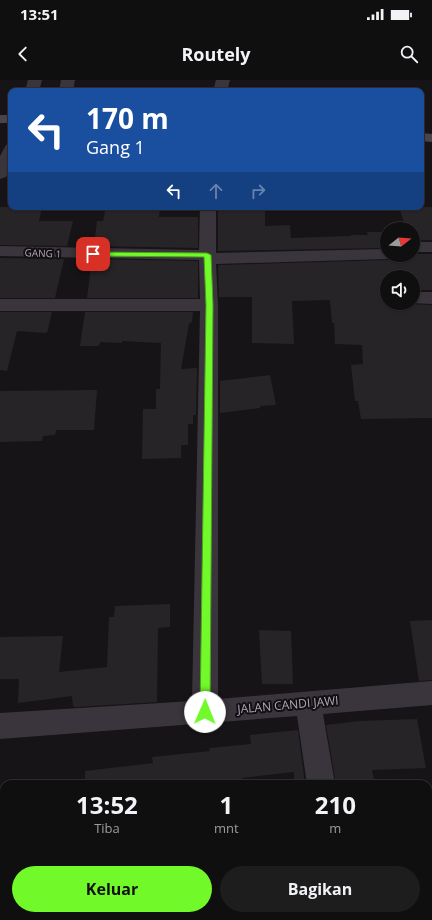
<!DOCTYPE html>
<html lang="id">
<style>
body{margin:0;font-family:"Open Sans",sans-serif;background:#1e1d1e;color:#f1f3f6;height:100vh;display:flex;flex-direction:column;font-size:15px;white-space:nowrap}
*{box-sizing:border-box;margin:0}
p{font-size:13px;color:#9c9c9f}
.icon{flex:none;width:22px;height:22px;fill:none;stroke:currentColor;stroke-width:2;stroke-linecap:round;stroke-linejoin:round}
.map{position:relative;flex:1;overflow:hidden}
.sheet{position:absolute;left:0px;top:700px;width:432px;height:140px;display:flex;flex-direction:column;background:#100f10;border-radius:12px 12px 0 0;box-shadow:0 1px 3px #0004,0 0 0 1px #302f30}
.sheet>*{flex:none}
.top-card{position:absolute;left:8px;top:8px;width:416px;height:122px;border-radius:8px;box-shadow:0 1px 3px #0004,0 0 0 1px #302f30;background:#1a4fa0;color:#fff;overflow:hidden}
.needle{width:26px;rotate:73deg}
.buttons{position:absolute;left:380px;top:142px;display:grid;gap:8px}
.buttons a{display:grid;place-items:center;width:40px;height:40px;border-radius:50%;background:#100f10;box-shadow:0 1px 3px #0004,0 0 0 1px #302f30;font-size:20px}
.pin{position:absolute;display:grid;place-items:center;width:34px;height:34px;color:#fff;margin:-17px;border-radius:8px;box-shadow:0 2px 6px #0006}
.me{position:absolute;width:44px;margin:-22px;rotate:1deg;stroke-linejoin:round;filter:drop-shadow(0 0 3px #0008)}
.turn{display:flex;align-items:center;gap:14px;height:84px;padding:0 12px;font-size:18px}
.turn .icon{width:52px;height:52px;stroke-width:2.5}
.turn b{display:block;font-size:28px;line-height:34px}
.lanes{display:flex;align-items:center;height:38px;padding:0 12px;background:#0003;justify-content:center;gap:20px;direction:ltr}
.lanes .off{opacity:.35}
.eta{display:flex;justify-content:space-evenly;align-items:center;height:68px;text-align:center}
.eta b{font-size:24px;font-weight:700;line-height:28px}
.button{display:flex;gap:8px;margin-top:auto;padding:8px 12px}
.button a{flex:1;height:46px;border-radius:24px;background:#72f92a;color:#111;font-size:16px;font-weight:700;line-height:46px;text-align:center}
.button a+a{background:#1e1d1e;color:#f1f3f6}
.status{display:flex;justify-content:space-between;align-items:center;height:28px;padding:0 20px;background:#100f10;direction:ltr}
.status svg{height:11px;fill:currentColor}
header{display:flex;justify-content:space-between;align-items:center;height:52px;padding:0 12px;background:#100f10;font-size:18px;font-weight:700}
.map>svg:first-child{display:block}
.building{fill:#272427}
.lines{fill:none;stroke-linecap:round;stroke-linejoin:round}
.minor{fill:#3a353c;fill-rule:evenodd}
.secondary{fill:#49434c;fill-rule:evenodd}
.route{fill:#72f92a;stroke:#4aa21b}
.labels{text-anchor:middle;stroke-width:4;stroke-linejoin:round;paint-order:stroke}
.far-street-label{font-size:10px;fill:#b2a6b7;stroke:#110f11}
.street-label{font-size:12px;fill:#b2a6b7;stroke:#110f11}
</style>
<div class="status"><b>13:51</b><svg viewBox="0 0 49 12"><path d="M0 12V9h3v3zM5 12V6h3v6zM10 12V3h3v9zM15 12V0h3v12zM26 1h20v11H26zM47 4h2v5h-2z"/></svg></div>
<header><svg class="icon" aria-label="back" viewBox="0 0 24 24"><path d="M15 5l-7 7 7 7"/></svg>Routely<svg class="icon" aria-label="search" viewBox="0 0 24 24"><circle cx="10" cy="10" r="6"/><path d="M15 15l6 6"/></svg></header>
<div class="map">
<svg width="432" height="840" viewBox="0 0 432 840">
<rect width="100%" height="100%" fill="#161416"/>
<g class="building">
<path d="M0,127H42L39,141H73L67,166L0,165Z"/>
<path d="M106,127H160L159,137H198V168L94,166L97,141H103Z"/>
<path d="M399,127H432V160H413V149H406Z"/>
<path d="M218,129L265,130V146L290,145L291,158L351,156V155H368L367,152H387V168L218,171Z"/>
<path d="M413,174H432V210H413V197H387V223L432,225V338L361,339L358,321H355L351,285L363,284L362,265L335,264L334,243H332L330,220L292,221L294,264L252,263V217H219L218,185L387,180L393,179L396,175H413Z"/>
<path d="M0,178L64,179L55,218H0Z"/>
<path d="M92,179L198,181V218H87Z"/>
<path d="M0,232H52L47,253L17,251L7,291L0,290Z"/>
<path d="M85,232H193L192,242L189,244L181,289L197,288L196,335H193V344H188V365H181V378L142,379L143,329H156V309H160L161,263L122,261V263L100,262L99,266H80Z"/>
<path d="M270,295L276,325L260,326V328L220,333V301Z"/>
<path d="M97,310L94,350H56L55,355L43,356L42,361L0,362V311Z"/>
<path d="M170,524V547L158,548L157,622L76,627L73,626L72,616L18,623L19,599H0V557L63,556L59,592L107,587L109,537H114L115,526Z"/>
<path d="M432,540V600L419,601L410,541Z"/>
<path d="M259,550L291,551L293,604H262Z"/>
<path d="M417,639L426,688L372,690L375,704H336L326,645L360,641Z"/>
<path d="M298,650L305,704H294V692L242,698L243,704H85V691L153,683L152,677L210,671L209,668L251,664L250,655Z"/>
</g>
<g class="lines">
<g class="minor">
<path d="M28,0H42L39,11H25Z"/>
<path d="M61,0H75L73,11H59Z"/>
<path d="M216,0H230L227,11H213Z"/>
<path d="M11,63V86L6,97L0,99V76L6,65Z"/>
<path d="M200,127H216V173L387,169V175H395L393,178L387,179L216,184L218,225V619L432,601V625L323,634L335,704H307L297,636L0,659V633L192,621L200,231H0V219H200L199,180L0,176V166L199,170Z"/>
<rect x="413" y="162" width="19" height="10"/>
<path d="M413,212H432V224L410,223H413Z"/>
</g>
<g class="secondary">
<rect x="0" y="35" width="11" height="8"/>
<path d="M421,53L432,54V62L421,61Z"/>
</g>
</g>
<path class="route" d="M93,172L207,173L211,175L213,225L210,632L209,636L205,637L201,636L200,632L206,225L204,177L91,176V173Z"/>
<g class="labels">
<g class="far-street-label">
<text transform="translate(43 173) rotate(2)" y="4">GANG 1</text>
</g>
<g class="street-label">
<text transform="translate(288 625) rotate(-5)" y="4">JALAN CANDI JAWI</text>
</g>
</g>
</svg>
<div class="buttons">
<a><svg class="needle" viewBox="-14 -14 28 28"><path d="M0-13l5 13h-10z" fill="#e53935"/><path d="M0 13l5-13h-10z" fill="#9c9c9f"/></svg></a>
<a><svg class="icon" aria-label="sound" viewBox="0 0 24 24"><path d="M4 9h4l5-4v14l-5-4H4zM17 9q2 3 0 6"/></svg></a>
</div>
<div class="pin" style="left:93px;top:174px;background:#d93025"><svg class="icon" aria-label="arrive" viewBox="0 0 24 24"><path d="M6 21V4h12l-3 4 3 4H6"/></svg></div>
<svg class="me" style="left:205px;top:632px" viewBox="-20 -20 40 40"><circle r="19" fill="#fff"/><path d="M0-13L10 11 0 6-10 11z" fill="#72f92a"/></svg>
<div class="top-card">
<div class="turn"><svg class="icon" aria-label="left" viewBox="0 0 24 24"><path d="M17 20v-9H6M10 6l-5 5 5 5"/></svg><div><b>170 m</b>Gang 1</div></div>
<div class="lanes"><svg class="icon" aria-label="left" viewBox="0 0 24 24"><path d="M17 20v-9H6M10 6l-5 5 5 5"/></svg><svg class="icon off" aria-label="ahead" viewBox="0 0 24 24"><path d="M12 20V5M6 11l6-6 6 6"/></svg><svg class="icon off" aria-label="right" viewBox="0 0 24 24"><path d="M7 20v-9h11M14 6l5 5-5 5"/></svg></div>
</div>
<section class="sheet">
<div class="eta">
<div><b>13:52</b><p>Tiba</p></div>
<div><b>1</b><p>mnt</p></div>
<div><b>210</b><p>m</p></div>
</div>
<div class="button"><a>Keluar</a><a>Bagikan</a></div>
</section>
</div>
